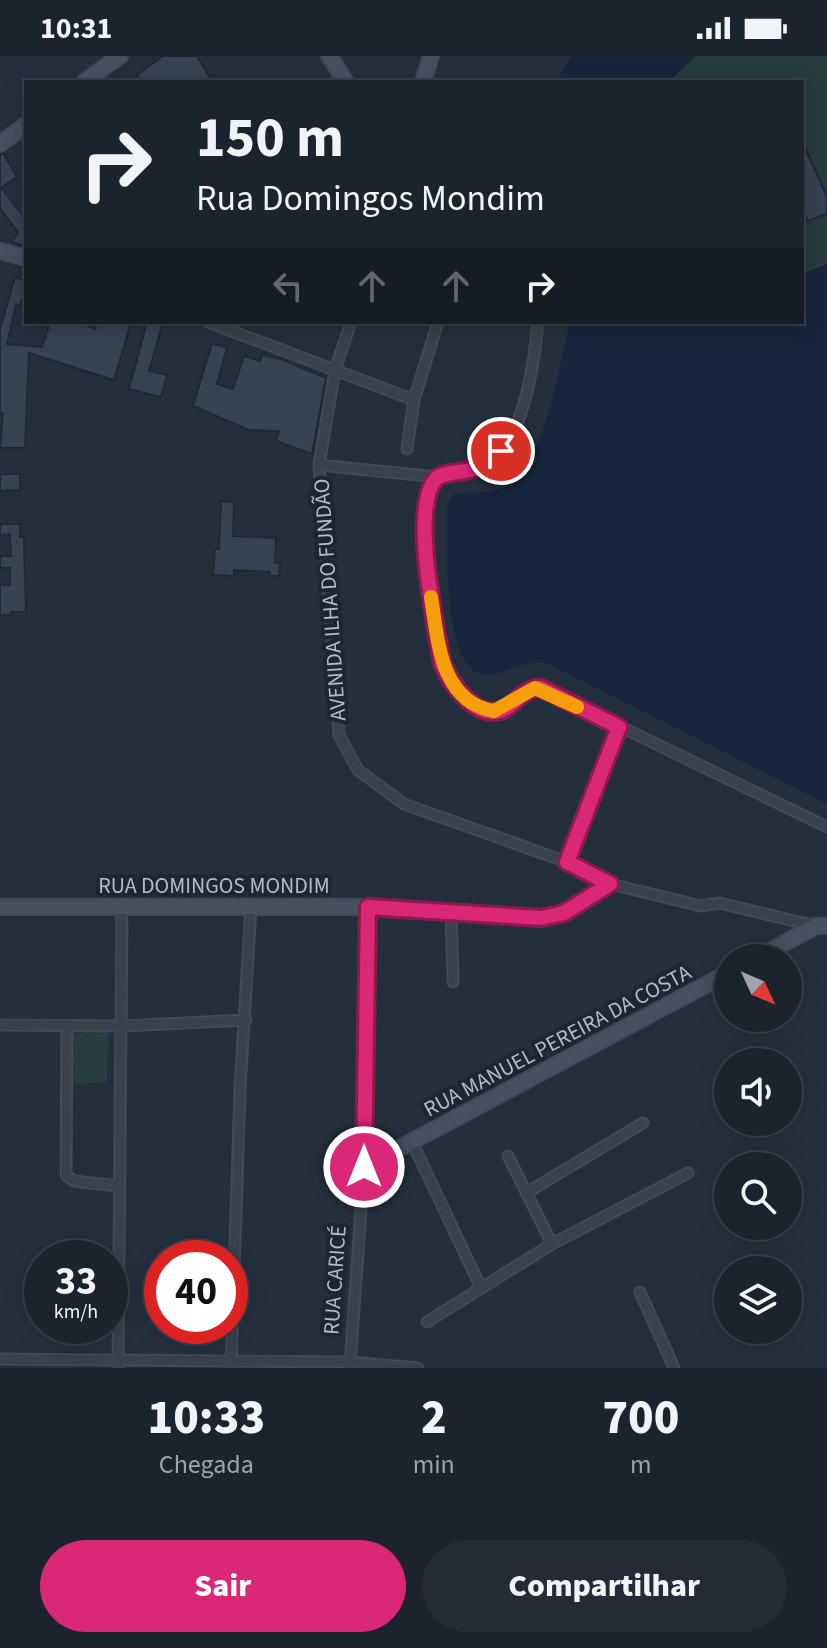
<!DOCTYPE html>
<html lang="pt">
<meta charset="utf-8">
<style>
body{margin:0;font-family:"Source Sans 3",sans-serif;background:#242b36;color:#f1f3f6;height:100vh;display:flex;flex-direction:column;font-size:30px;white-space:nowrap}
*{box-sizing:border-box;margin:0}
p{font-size:26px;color:#a0a4aa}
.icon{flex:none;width:44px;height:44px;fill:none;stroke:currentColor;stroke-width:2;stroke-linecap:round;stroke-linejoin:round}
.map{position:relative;height:1312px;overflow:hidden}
.sheet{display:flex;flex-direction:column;background:#1b232e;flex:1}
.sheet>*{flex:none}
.banner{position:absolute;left:24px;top:24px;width:780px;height:244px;border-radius:0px;box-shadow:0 4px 20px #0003,0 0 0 2px #39404a;background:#1b232e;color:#f1f3f6;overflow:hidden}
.needle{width:52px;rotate:134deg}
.buttons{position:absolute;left:714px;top:888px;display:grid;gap:16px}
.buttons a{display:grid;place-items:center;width:88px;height:88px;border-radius:50%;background:#1b232e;box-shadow:0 4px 20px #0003,0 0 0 2px #39404a;font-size:40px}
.speed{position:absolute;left:24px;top:1184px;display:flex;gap:16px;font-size:40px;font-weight:700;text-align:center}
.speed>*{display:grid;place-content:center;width:104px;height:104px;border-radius:50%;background:#1b232e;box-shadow:0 4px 20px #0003,0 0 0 2px #39404a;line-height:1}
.speed small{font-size:20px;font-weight:400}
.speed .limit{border:12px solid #d22;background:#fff;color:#111}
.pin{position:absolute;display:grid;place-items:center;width:68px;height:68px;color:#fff;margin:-34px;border:4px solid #fff;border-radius:50%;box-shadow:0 2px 8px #0007}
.me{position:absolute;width:88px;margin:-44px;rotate:0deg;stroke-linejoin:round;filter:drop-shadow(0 0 6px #0008)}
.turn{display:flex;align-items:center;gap:28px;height:168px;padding:0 40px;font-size:36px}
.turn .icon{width:104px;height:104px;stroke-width:2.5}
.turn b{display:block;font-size:56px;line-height:68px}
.lanes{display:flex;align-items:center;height:76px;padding:0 40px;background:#0003;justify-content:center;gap:40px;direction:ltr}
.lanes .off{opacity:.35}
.eta{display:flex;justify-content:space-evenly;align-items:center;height:136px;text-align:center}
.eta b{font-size:48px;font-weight:800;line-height:56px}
.action{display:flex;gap:16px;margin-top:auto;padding:16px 40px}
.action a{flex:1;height:92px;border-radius:48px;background:#db2777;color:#fff;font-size:32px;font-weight:800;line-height:92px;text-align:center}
.action a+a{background:#242b36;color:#f1f3f6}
.status{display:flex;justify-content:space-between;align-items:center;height:56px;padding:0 40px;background:#1b232e;direction:ltr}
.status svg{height:22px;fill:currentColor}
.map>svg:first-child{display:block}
.green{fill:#263c3f}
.water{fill:#17263c}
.building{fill:#364354;stroke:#1f2835;stroke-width:2}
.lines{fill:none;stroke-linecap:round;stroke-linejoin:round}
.street-casing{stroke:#414a57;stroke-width:13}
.secondary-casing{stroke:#414a57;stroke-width:18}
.street{stroke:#38414e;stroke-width:9}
.secondary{stroke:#465061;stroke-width:14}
.route-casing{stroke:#8e194d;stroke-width:20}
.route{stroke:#db2777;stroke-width:14}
.slow{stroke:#f59e0b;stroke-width:14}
.labels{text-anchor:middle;stroke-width:8;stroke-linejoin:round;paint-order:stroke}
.street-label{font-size:22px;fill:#b4bcc9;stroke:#1d2633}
</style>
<div class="status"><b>10:31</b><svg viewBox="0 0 49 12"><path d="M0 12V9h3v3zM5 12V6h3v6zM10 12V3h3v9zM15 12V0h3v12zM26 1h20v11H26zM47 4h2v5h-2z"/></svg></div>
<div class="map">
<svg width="827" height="1312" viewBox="0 0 827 1312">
<rect width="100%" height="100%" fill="#242f3e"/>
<g class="green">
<path d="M696,0H827V208L802,218V26H668Z"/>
<path d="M109,973L107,1026L74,1028L72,978Z"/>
</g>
<g class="water">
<path d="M571,0H696L668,26H557Z"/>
<path d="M827,208V748L546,607C519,603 500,624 481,618C441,606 448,485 447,450L454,438C469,434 488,439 502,432C547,410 558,310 570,266H802V218Z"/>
</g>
<g class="building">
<path d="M163,0H197L213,26H142L137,19Z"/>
<path d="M802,85L827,141V158L808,165L802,151Z"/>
<path d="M3,97L17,121L1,132L26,163V190L12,186L18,176L0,152V98Z"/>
<path d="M15,221L26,225V233L20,249L16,248L7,288L42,291L50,266H80L95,273L97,266H128L130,270L114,324L29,297L25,392H0L3,357H0V273Z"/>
<path d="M147,266H163L149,315L167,319L161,341L129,333Z"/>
<path d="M212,287L227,292L217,328L233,333L244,300L260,305L262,299L281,303L326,322L312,398L276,385L279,375L249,374L193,350Z"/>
<path d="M0,418H20V434L0,435Z"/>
<path d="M221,445L234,446L233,480L276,482L275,507H280L279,520H270V516L234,514V520L213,519L215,493H219Z"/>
<path d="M0,468H20V481H24L26,556H11V559H0V529H10V512H0V500H11L10,478L0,479Z"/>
</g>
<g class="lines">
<g class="street-casing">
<g id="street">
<path d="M208,266L414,344"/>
<path d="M351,266L335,314L319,409L339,679L358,714L404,748L567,806L610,828L701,850L719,847L816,870"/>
<path d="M538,266C534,307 525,379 490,407C474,420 454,412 437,421C414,454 431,587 449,622C456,636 471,647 486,653C508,662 520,631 541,632L827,771"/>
<path d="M407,393L414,344L438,266"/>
<path d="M319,409L437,421"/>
<path d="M567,806L619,671"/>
<path d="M368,851L541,862L564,857L610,828"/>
<path d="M451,856L453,926"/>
<path d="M0,969L123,970L246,964"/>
<path d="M67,970L66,1119L74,1125L117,1130"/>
<path d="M412,1086L481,1232"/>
<path d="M508,1100L552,1188"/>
<path d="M526,1137L643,1067"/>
<path d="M640,1236L674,1312"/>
<path d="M427,1266L552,1188L688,1117"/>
<path d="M0,1303L350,1306L418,1312"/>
<path d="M350,1309L364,1111"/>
<path d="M118,1312L122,851"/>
<path d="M231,1312L240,1033L251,851"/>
</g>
</g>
<g class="secondary-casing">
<g id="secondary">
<path d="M329,0L346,26"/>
<path d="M84,26L120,0"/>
<path d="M423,26L431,0"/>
<path d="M0,88L26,69"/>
<path d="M0,195L26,202"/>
<path d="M0,851H368L364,1111L728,917"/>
<path d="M757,902L816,870H827"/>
</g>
</g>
<use href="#street" class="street"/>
<use href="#secondary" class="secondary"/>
</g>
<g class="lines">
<g class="route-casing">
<path id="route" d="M364,1111L368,851L541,862L564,857L610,828L567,806L619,671L541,632C524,631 516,648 503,654C476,665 450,626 442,607C436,570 410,451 436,423C447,411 475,424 501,395"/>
</g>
<use href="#route" class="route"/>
<path class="slow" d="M431,541C438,584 440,646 494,655L535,632L577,651"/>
</g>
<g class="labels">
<g class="street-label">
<text transform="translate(329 544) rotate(-94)" y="8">AVENIDA ILHA DO FUNDÃO</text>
<text x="214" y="837">RUA DOMINGOS MONDIM</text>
<text transform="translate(557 984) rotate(-28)" y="8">RUA MANUEL PEREIRA DA COSTA</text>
<text transform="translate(334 1224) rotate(-86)" y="8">RUA CARICÉ</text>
</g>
</g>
</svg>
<div class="buttons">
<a><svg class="needle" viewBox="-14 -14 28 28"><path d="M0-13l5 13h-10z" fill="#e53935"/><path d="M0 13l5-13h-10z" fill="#a0a4aa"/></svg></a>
<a><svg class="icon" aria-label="sound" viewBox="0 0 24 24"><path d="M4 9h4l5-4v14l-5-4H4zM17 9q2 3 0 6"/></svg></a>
<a><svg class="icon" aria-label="search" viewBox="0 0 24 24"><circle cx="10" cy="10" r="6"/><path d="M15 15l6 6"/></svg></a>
<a><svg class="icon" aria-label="layers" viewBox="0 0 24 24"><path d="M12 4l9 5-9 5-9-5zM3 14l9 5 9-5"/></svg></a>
</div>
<div class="speed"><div>33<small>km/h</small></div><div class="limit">40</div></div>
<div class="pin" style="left:501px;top:395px;background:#d93025"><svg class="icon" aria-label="arrive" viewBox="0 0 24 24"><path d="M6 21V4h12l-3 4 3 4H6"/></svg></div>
<svg class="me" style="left:364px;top:1111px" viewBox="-20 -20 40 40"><circle r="17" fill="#db2777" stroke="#fff" stroke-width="3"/><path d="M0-11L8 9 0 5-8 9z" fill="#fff"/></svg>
<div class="banner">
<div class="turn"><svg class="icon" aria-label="right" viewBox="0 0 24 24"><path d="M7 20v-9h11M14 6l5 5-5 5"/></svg><div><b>150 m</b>Rua Domingos Mondim</div></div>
<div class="lanes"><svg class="icon off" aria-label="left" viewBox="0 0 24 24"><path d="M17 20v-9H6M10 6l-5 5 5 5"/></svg><svg class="icon off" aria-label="ahead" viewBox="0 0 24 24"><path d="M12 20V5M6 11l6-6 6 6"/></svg><svg class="icon off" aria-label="ahead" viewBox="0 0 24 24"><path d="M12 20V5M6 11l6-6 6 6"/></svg><svg class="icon" aria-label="right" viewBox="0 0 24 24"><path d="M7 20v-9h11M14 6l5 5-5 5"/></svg></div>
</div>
</div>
<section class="sheet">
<div class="eta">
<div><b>10:33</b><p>Chegada</p></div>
<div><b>2</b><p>min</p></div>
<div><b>700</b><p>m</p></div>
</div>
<div class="action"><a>Sair</a><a>Compartilhar</a></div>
</section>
